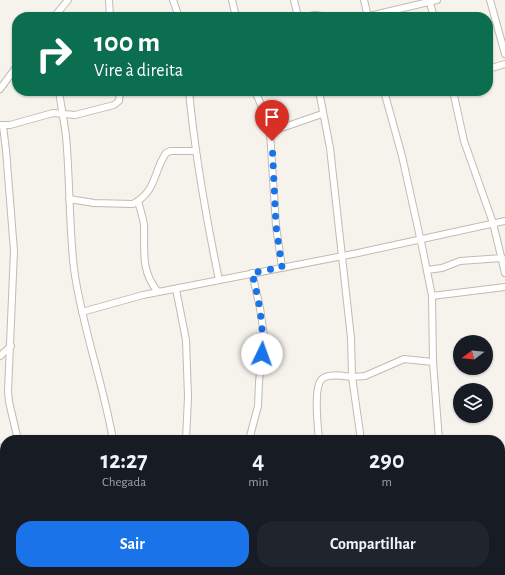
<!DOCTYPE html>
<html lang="pt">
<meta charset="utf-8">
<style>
body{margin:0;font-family:"Alegreya Sans",sans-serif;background:#20242c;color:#f1f3f6;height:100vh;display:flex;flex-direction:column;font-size:15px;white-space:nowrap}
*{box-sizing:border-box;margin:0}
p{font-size:13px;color:#9ea1a6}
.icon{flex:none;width:22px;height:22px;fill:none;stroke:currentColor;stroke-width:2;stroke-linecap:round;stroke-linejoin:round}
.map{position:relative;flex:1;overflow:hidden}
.panel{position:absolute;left:0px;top:435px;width:505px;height:140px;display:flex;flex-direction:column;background:#171b24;border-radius:16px 16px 0 0;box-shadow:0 1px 3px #0004}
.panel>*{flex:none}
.hud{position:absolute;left:12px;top:12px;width:481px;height:84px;border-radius:16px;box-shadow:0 1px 3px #0004;background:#0b6e4f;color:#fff;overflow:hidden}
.needle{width:26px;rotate:254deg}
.controls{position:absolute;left:453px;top:335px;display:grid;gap:8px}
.controls a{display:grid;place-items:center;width:40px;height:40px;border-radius:50%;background:#171b24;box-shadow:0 1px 3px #0004;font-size:20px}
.pin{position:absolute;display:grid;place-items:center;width:34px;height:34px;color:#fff;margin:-41px -17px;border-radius:50% 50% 50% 0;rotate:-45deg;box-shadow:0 0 4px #0007}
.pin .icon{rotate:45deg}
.me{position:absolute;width:44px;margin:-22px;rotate:3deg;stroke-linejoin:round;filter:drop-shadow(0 0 3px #0008)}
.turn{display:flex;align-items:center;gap:14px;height:84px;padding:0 16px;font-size:18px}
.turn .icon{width:52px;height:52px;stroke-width:2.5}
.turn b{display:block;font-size:28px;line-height:34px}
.eta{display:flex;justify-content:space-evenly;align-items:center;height:68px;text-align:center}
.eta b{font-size:24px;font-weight:700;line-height:28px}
.button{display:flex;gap:8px;margin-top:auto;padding:8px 16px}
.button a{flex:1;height:46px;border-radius:16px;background:#1a73e8;color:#fff;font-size:16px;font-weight:700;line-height:46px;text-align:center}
.button a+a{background:#20242c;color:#f1f3f6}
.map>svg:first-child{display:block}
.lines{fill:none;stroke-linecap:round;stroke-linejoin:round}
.minor-casing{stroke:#c2bbae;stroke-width:8}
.minor{stroke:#fff;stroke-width:6}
.route{stroke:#1a73e8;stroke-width:7;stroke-dasharray:0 12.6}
</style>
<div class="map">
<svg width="505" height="575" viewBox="0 0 505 575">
<rect width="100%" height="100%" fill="#f6f3ec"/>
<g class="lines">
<g class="minor-casing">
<g id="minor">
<path d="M109,0L110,17"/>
<path d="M173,0L179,17"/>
<path d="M232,0L236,17"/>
<path d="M294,0L298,17"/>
<path d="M364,0L368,17"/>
<path d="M429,0L434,17"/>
<path d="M490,0L505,54"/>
<path d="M54,17L68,0"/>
<path d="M304,17L315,15L330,17"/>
<path d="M365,17L437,0"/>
<path d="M488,69L505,64"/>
<path d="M0,89L17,66"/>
<path d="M59,91C61,106 64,121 66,136C70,180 69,225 74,269C82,327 103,382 113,440"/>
<path d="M189,91C195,155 206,217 219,280"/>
<path d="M255,91L268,121L270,132L276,226L282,267"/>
<path d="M319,91L330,148L351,338L352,377C343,376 328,373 322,379C313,387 318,428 319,440"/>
<path d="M384,91L402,156L423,251L432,296L433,362L439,440"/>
<path d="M453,91L464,141L493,223L505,273"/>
<path d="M0,125H10L53,113L75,115L114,105L119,101L120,91"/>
<path d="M3,126L6,150L14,251L8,391L9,402L18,440"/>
<path d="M270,132L322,114"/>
<path d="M69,199L94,203L133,204C157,191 153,172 166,153L170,151H194"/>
<path d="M138,201C140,209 143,217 144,225C145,251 140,270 158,292"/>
<path d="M427,270L442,268L460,261L502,258"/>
<path d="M176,289L186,340L188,397L186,440"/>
<path d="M432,296L505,287"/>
<path d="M82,312L143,295L358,253L505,221"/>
<path d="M0,356L11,346"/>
<path d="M249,440L258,406L259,382L264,336L260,308L252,273"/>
<path d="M361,440L352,377L365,376L404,359L433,362"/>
<path d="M0,449L5,446"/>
<path d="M500,476L505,475"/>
<path d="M53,570L54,575"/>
<path d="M114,570L115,575"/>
<path d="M172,570L173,575"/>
<path d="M233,570V575"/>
<path d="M325,570V575"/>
<path d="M373,570V575"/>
<path d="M460,570V575"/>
</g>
</g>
<use href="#minor" class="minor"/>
</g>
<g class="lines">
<path class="route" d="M262,354C264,326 259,300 252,273L282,267L276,226L272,141"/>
</g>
</svg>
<div class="controls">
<a><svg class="needle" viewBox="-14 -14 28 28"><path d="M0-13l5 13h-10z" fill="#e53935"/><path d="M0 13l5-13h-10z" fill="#9ea1a6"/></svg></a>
<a><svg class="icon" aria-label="layers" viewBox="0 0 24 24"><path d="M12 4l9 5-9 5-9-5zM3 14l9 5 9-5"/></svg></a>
</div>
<div class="pin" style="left:272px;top:141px;background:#d93025"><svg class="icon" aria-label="arrive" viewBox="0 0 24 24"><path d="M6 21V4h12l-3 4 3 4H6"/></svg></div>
<svg class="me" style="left:262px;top:354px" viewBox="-20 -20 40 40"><circle r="19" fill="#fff"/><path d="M0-13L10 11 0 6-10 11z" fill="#1a73e8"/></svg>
<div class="hud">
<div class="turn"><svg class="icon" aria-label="right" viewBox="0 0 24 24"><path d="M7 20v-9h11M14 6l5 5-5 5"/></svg><div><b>100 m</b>Vire à direita</div></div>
</div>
<section class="panel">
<div class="eta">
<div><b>12:27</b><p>Chegada</p></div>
<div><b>4</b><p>min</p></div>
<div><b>290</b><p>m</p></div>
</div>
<div class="button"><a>Sair</a><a>Compartilhar</a></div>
</section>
</div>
